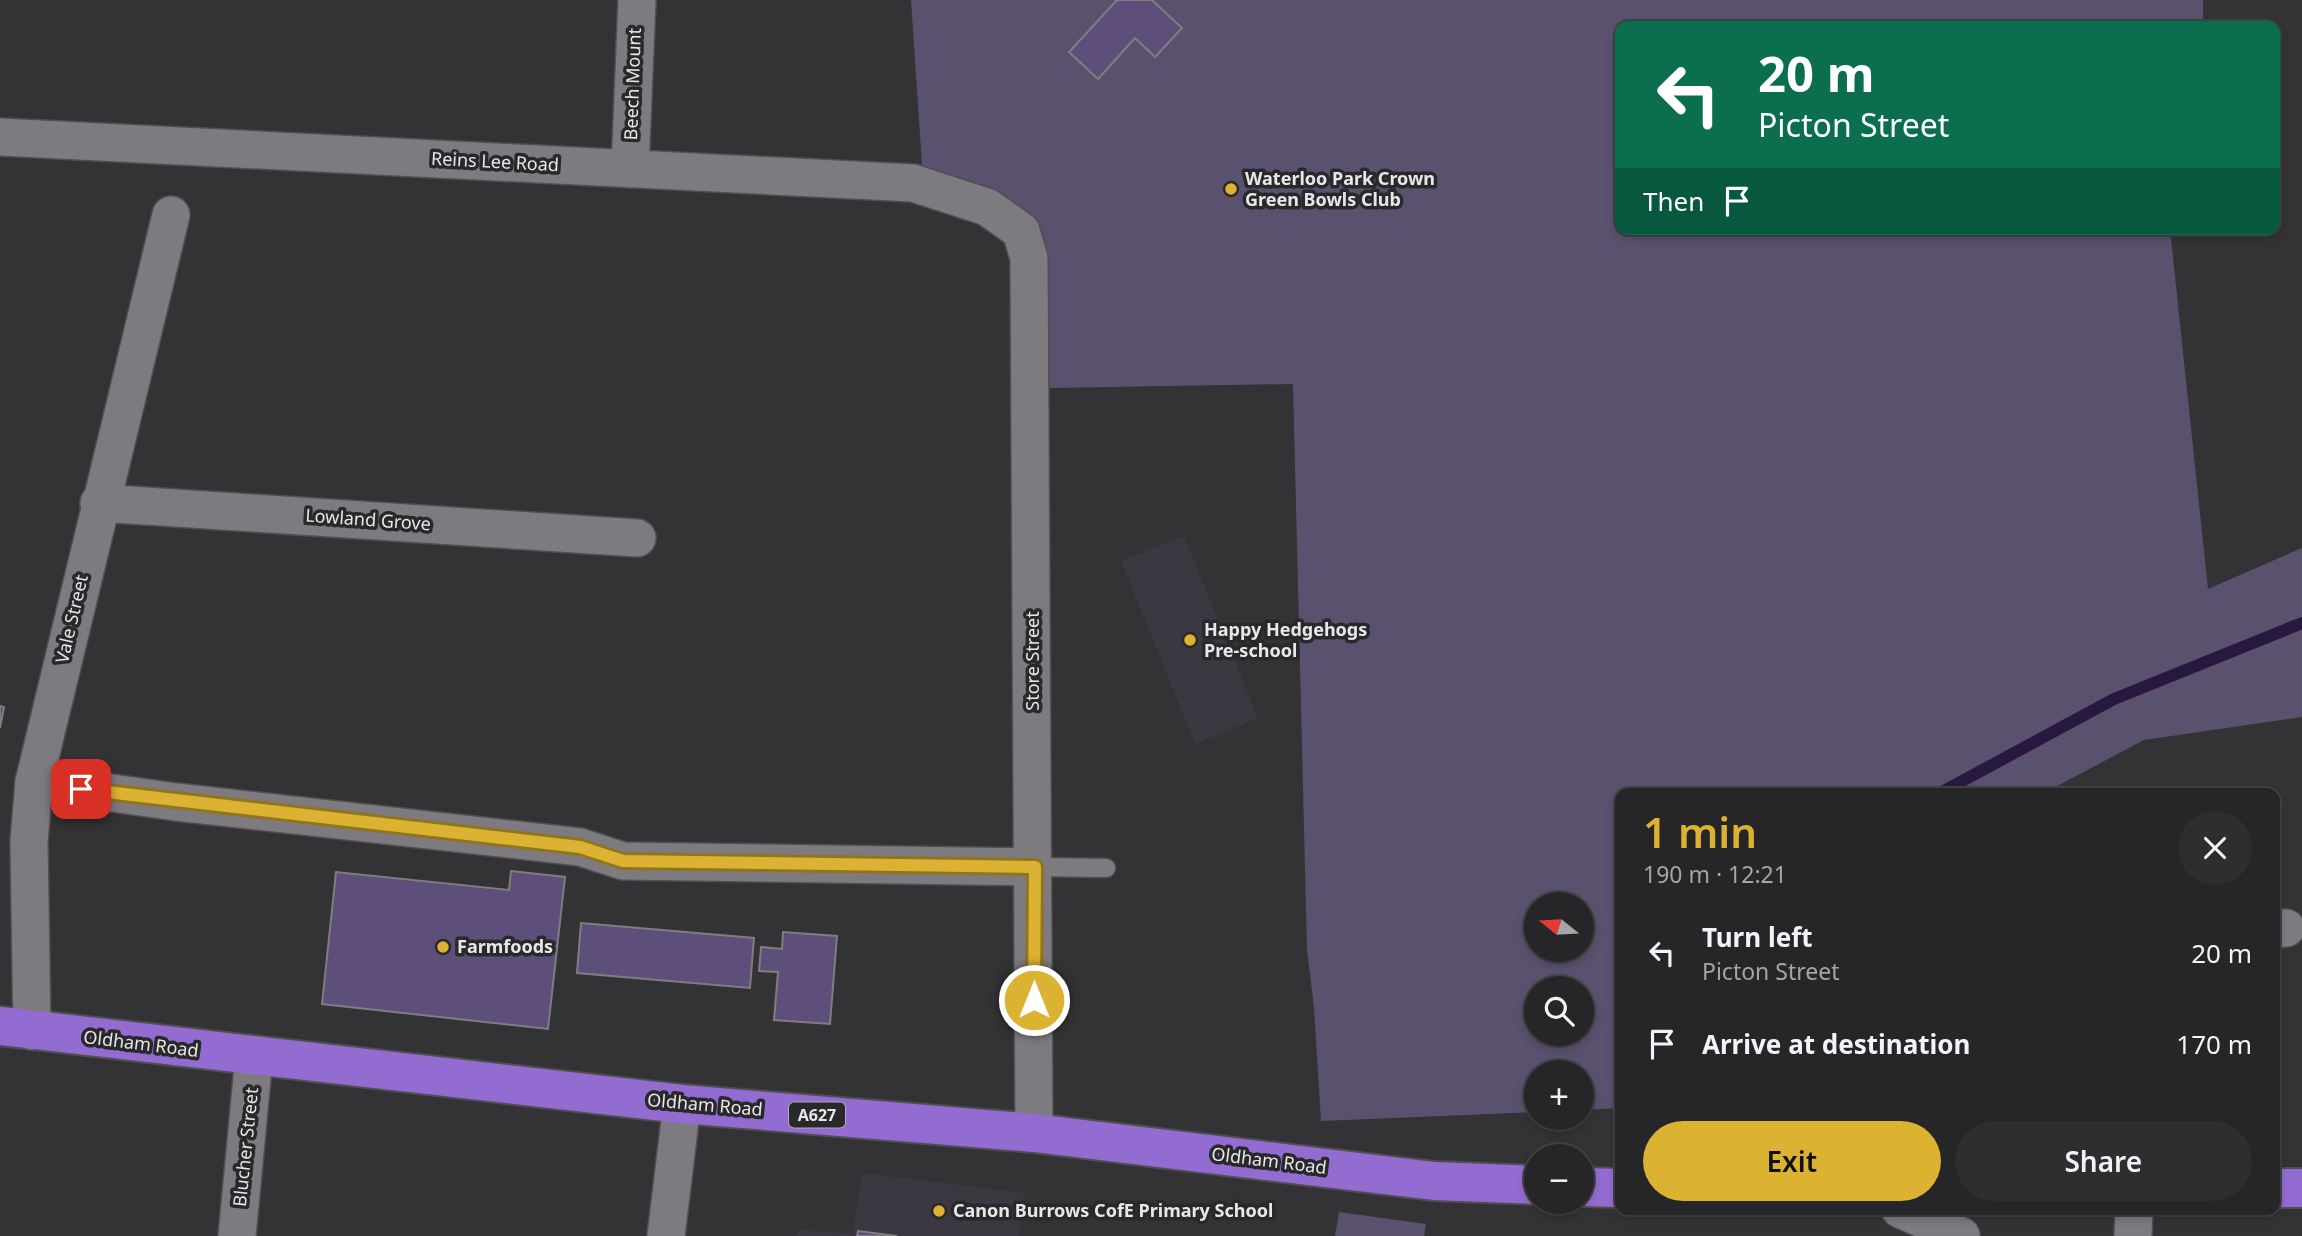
<!DOCTYPE html>
<meta charset="utf-8">
<style>
body{margin:0;font-family:"Noto Sans",sans-serif;background:#2e2e30;color:#f1f3f6;height:100vh;display:flex;flex-direction:column;font-size:26px;white-space:nowrap}
*{box-sizing:border-box;margin:0}
p{font-size:23px;color:#a4a5a8}
.icon{flex:none;width:38px;height:38px;fill:none;stroke:currentColor;stroke-width:2;stroke-linecap:round;stroke-linejoin:round}
.map{position:relative;flex:1;overflow:hidden}
.drawer{position:absolute;left:1615px;top:788px;width:665px;height:427px;display:flex;flex-direction:column;background:#262628;border-radius:14px;box-shadow:0 4px 10px #0003,0 0 0 2px #424345}
.drawer>*{flex:none}
.guide{position:absolute;left:1615px;top:21px;width:665px;height:214px;border-radius:14px;box-shadow:0 4px 10px #0003,0 0 0 2px #424345;background:#0b6e4f;color:#fff;overflow:hidden}
.needle{width:46px;rotate:288deg}
.tools{position:absolute;left:1524px;top:892px;display:grid;gap:14px}
.tools a{display:grid;place-items:center;width:70px;height:70px;border-radius:50%;background:#262628;box-shadow:0 4px 10px #0003,0 0 0 2px #424345;font-size:35px}
.pin{position:absolute;display:grid;place-items:center;width:60px;height:60px;color:#fff;margin:-30px;border-radius:14px;box-shadow:0 4px 10px #0006}
.me{position:absolute;width:77px;margin:-38px;rotate:0deg;stroke-linejoin:round;filter:drop-shadow(0 0 5px #0008)}
.turn{display:flex;align-items:center;gap:24px;height:147px;padding:0 28px;font-size:32px}
.turn .icon{width:91px;height:91px;stroke-width:2.5}
.turn b{display:block;font-size:49px;line-height:60px}
.then{display:flex;align-items:center;height:66px;padding:0 28px;background:#0003;gap:14px;font-size:26px}
.round{display:grid;place-items:center;flex:none;width:74px;height:74px;border-radius:37px;background:#2e2e30}
.overview{display:flex;align-items:center;justify-content:space-between;height:119px;padding:0 28px}
h1{font-size:42px;font-weight:600;line-height:52px;color:#dcb233}
.action{display:flex;gap:14px;margin-top:auto;padding:14px 28px}
.action a{flex:1;height:80px;border-radius:42px;background:#dcb233;color:#111;font-size:28px;font-weight:600;line-height:80px;text-align:center}
.action a+a{background:#2e2e30;color:#f1f3f6}
ul{padding:0;list-style:none}
li{display:flex;align-items:center;gap:21px;height:91px;padding:0 28px}
li div{flex:1}
li b{display:block;font-size:26px}
li em{font-style:normal}
.map>svg:first-child{display:block}
.built{fill:#3b3841}
.green{fill:#5a516e;fill-rule:evenodd}
.lines{fill:none;stroke-linecap:round;stroke-linejoin:round}
.stream{stroke:#28183f;stroke-width:12}
.building{fill:#5d4e7a;stroke:#7f7d82;stroke-width:2}
.lane-casing{stroke:#504e52;stroke-width:21}
.street-casing{stroke:#504e52;stroke-width:40}
.highway-casing{stroke:#504e52;stroke-width:42}
.lane{stroke:#7d7b80;stroke-width:18}
.street{stroke:#7d7b80;stroke-width:37}
.highway{stroke:#936cd2;stroke-width:38}
.route-casing{stroke:#8f7421;stroke-width:18}
.route{stroke:#dcb233;stroke-width:12}
.poi-dot{fill:#dcb233;stroke:#29282b;stroke-width:2.5}
.labels{text-anchor:middle;stroke-width:7;stroke-linejoin:round;paint-order:stroke}
.shield{fill:#29282b;stroke:#aeadb0;stroke-width:2}
.shield-label{font-size:16px;font-weight:bold;fill:#e7e6e9}
.street-label{font-size:18px;fill:#e7e6e9;stroke:#29282b}
.poi-label{font-size:18px;font-weight:bold;fill:#e7e6e9;stroke:#29282b;text-anchor:start}
</style>
<div class="map">
<svg width="2302" height="1236" viewBox="0 0 2302 1236">
<rect width="100%" height="100%" fill="#333235"/>
<g class="built">
<path d="M1184,536L1258,718L1195,744L1121,561Z"/>
<path d="M862,1173L1024,1193L1019,1236H792L801,1230L853,1234Z"/>
</g>
<g class="green">
<path d="M911,0H2203V26H1620V229H2170L2208,589L2302,548V717L2144,740L2044,793H1620V1108L1582,1110V1073H1536V1112L1321,1121L1314,1008L1307,950L1293,384L1050,388L1044,258L994,193L922,165ZM1536,905H1582V950H1536ZM1536,989H1582V1034H1536Z"/>
<path d="M1339,1212L1426,1224L1424,1236H1335Z"/>
</g>
<g class="lines">
<path class="stream" d="M1940,793L2114,699L2302,623"/>
</g>
<g class="building">
<path d="M1117,0H1152L1182,28L1155,57L1135,38L1098,79L1069,52Z"/>
<path d="M0,706L4,707L0,728Z"/>
<path d="M511,871L565,877L548,1029L322,1004L336,872L509,890Z"/>
<path d="M581,923L754,938L750,988L577,973Z"/>
<path d="M783,932L837,936L830,1024L774,1020L778,972L759,971L761,947L782,949Z"/>
<path d="M858,1231L897,1236H857Z"/>
</g>
<g class="lines">
<g class="lane-casing">
<path id="lane" d="M1035,867L1106,868"/>
</g>
<g class="street-casing">
<g id="street">
<path d="M0,137L913,183L987,207L1021,231L1029,258L1034,1133"/>
<path d="M630,169L637,0"/>
<path d="M99,503L637,538"/>
<path d="M34,782L176,802L580,847L623,861L1035,867"/>
<path d="M2275,929L2286,928"/>
<path d="M32,1031L29,841L34,782L171,215"/>
<path d="M1900,1209L1961,1236"/>
<path d="M237,1236L254,1057"/>
<path d="M666,1236L682,1104"/>
<path d="M2133,1236L2134,1209"/>
</g>
</g>
<g class="highway-casing">
<g id="highway">
<path d="M0,1026L682,1104L1034,1133L1434,1181L1536,1185"/>
<path d="M1582,1187L1620,1188"/>
<path d="M2275,1188H2302"/>
</g>
</g>
<use href="#lane" class="lane"/>
<use href="#street" class="street"/>
<use href="#highway" class="highway"/>
</g>
<g class="lines">
<g class="route-casing">
<path id="route" d="M81,789L580,847L623,861L1035,867L1034,1000"/>
</g>
<use href="#route" class="route"/>
</g>
<g class="poi-dot">
<circle cx="1231" cy="189" r="7"/>
<circle cx="1190" cy="640" r="7"/>
<circle cx="443" cy="947" r="7"/>
<circle cx="939" cy="1211" r="7"/>
</g>
<g class="labels">
<rect class="shield" x="789" y="1102.5" width="56" height="25" rx="5"/>
<g class="shield-label">
<text x="817" y="1121">A627</text>
</g>
<g class="street-label">
<text transform="translate(633 84) rotate(-88)" y="6">Beech Mount</text>
<text transform="translate(495 162) rotate(3)" y="6">Reins Lee Road</text>
<text transform="translate(368 520) rotate(4)" y="6">Lowland Grove</text>
<text transform="translate(72 619) rotate(-77)" y="6">Vale Street</text>
<text transform="translate(1033 661) rotate(-90)" y="6">Store Street</text>
<text transform="translate(141 1044) rotate(7)" y="6">Oldham Road</text>
<text transform="translate(705 1105) rotate(5)" y="6">Oldham Road</text>
<text transform="translate(246 1147) rotate(-84)" y="6">Blucher Street</text>
<text transform="translate(1269 1161) rotate(7)" y="6">Oldham Road</text>
</g>
<g class="poi-label">
<text x="1245" y="185">Waterloo Park Crown<tspan x="1245" dy="21">Green Bowls Club</tspan></text>
<text x="1204" y="636">Happy Hedgehogs<tspan x="1204" dy="21">Pre-school</tspan></text>
<text x="457" y="953">Farmfoods</text>
<text x="953" y="1217">Canon Burrows CofE Primary School</text>
</g>
</g>
</svg>
<div class="tools">
<a><svg class="needle" viewBox="-14 -14 28 28"><path d="M0-13l5 13h-10z" fill="#e53935"/><path d="M0 13l5-13h-10z" fill="#a4a5a8"/></svg></a>
<a><svg class="icon" aria-label="search" viewBox="0 0 24 24"><circle cx="10" cy="10" r="6"/><path d="M15 15l6 6"/></svg></a>
<a>+</a>
<a>−</a>
</div>
<div class="pin" style="left:81px;top:789px;background:#d93025"><svg class="icon" aria-label="arrive" viewBox="0 0 24 24"><path d="M6 21V4h12l-3 4 3 4H6"/></svg></div>
<svg class="me" style="left:1034px;top:1000px" viewBox="-20 -20 40 40"><circle r="17" fill="#dcb233" stroke="#fff" stroke-width="3"/><path d="M0-11L8 9 0 5-8 9z" fill="#fff"/></svg>
<div class="guide">
<div class="turn"><svg class="icon" aria-label="left" viewBox="0 0 24 24"><path d="M17 20v-9H6M10 6l-5 5 5 5"/></svg><div><b>20 m</b>Picton Street</div></div>
<div class="then">Then<svg class="icon" aria-label="arrive" viewBox="0 0 24 24"><path d="M6 21V4h12l-3 4 3 4H6"/></svg></div>
</div>
<section class="drawer">
<div class="overview"><div><h1>1 min</h1><p>190 m · 12:21</p></div><a class="round"><svg class="icon" aria-label="close" viewBox="0 0 24 24"><path d="M6 6l12 12M18 6L6 18"/></svg></a></div>
<ul>
<li><svg class="icon" aria-label="left" viewBox="0 0 24 24"><path d="M17 20v-9H6M10 6l-5 5 5 5"/></svg><div><b>Turn left</b><p>Picton Street</p></div><em>20 m</em></li>
<li><svg class="icon" aria-label="arrive" viewBox="0 0 24 24"><path d="M6 21V4h12l-3 4 3 4H6"/></svg><div><b>Arrive at destination</b></div><em>170 m</em></li>
</ul>
<div class="action"><a>Exit</a><a>Share</a></div>
</section>
</div>
